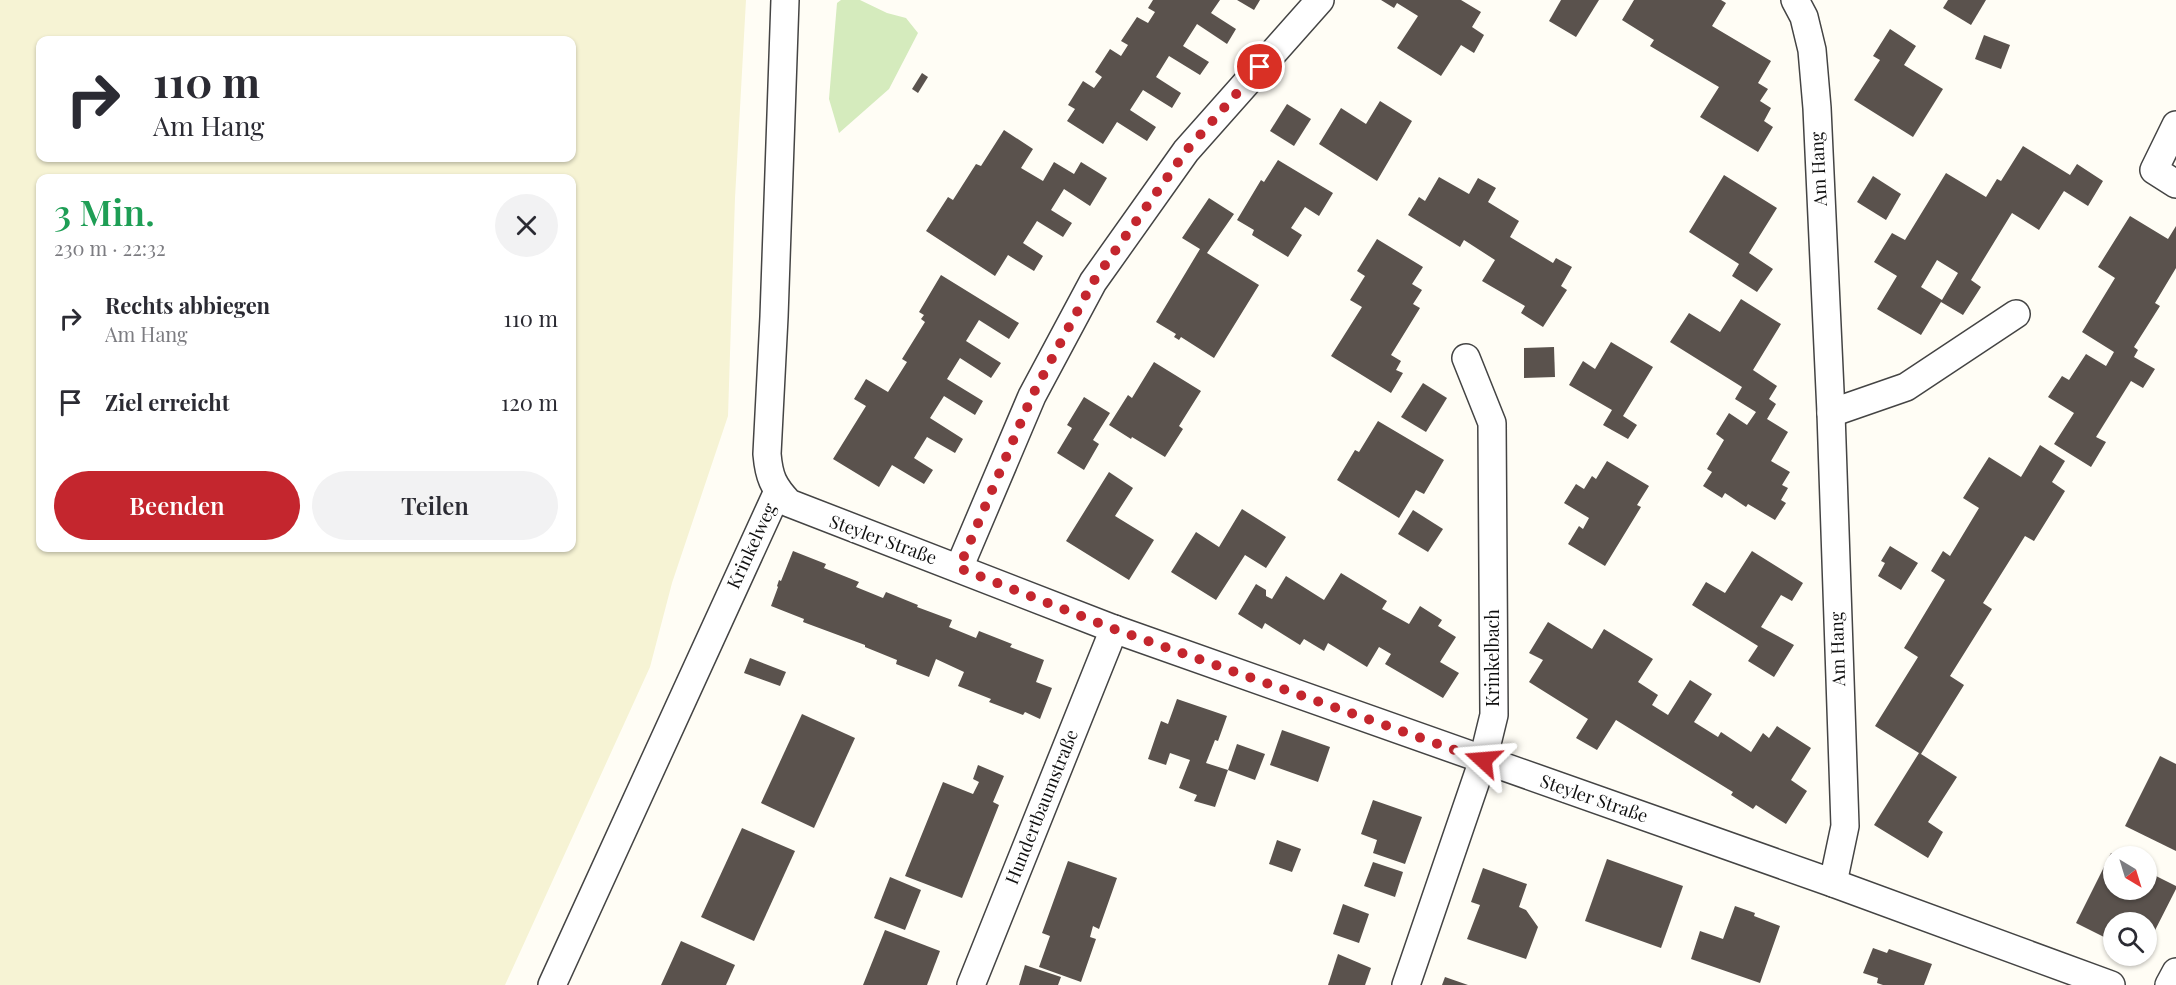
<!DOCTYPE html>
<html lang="de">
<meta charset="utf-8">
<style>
body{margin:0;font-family:"Playfair Display",serif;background:#f2f2f3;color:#2b2b33;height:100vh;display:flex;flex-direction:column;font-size:22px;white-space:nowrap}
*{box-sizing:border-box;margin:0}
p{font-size:20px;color:#7c7c81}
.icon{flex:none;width:33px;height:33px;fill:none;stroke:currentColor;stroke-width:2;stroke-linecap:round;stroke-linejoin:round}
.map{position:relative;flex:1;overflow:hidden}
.drawer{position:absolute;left:36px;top:174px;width:540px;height:378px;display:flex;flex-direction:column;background:#fff;border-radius:12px;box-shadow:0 2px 4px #0004}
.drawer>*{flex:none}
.hud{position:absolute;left:36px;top:36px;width:540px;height:126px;border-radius:12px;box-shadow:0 2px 4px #0004;background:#fff;color:#2b2b33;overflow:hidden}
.needle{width:39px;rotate:142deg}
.controls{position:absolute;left:2103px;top:846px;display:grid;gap:12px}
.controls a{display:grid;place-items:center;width:54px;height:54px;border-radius:50%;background:#fff;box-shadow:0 2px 4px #0004;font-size:30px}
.pin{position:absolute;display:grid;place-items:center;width:51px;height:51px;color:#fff;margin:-26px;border:3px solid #fff;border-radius:50%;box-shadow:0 2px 6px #0007}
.me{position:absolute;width:66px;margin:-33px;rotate:289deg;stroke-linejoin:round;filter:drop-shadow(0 0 4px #0008)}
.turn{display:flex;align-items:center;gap:21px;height:126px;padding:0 18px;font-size:27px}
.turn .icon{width:78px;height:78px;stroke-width:2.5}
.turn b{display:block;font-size:42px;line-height:51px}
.round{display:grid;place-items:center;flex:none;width:63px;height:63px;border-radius:32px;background:#f2f2f3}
.summary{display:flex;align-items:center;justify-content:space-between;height:102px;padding:0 18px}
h1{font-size:36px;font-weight:600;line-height:45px;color:#1e9e55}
.cta{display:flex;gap:12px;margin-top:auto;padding:12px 18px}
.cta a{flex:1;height:69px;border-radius:36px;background:#c4262e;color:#fff;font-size:24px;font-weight:600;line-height:69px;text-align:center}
.cta a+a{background:#f2f2f3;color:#2b2b33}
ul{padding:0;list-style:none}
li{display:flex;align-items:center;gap:18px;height:84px;padding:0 18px}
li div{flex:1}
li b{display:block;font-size:22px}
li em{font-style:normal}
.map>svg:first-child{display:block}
.farmland{fill:#f6f3d4;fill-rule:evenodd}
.green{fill:#d5ebbd}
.building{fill:#5a524d;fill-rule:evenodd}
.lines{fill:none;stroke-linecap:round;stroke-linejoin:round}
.street-casing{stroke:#444;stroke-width:30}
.street{stroke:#fff;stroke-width:27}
.route{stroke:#c4262e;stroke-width:10;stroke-dasharray:0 18}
.labels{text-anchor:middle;stroke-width:6;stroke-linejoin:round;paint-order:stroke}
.street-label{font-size:18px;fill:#111;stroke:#fff}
</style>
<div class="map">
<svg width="2176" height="985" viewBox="0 0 2176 985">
<rect width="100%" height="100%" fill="#fffdf5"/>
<path class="farmland" d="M0,0H746L735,198L728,416L672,583L650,667L505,985H0ZM40,40H572V158H40ZM40,178H572V548H40Z"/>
<path class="green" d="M841,0H860L887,13L906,18L918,33L889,89L839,133L829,99L837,3Z"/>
<g class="building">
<path d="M1153,0H1220L1211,13L1236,29L1227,44L1197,24L1183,46L1209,62L1200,75L1169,56L1156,77L1181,93L1172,108L1143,90L1130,110L1156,127L1147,141L1117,122L1103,144L1067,121L1075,109L1068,105L1083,81L1094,88L1102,77L1095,72L1110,49L1121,56L1128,45L1121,41L1137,17L1148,23L1155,12L1148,8Z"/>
<path d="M1237,0H1260L1254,10Z"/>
<path d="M1381,0H1461L1481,12L1472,27L1484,35L1474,53L1461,45L1441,76L1397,48L1418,16L1397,3L1394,8Z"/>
<path d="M1561,0H1599L1576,37L1549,21Z"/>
<path d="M1634,0H1721L1726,3L1712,26L1771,61L1758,83L1768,89L1760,101L1771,108L1764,121L1773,127L1758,152L1700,117L1719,87L1650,46L1654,40L1622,20Z"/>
<path d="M1948,0H1986L1971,25L1943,8Z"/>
<path d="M1890,29L1916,46L1904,65L1943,89L1913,137L1854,100L1880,60L1873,56Z"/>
<path d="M1984,35L2010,45L2001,69L1975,59Z"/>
<path d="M922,73L928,77L918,93L912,89Z"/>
<path d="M1380,101L1412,121L1377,181L1319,144L1341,108L1366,124Z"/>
<path d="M1287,104L1311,119L1294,146L1270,131Z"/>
<path d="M1004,130L1033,149L1021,168L1043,181L1054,162L1074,174L1081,162L1107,178L1090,206L1064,189L1051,210L1072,223L1063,237L1037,221L1023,243L1043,256L1034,271L1008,255L995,276L926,231L948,197L953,200L976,164L981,166Z"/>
<path d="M2023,146L2070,175L2077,164L2103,181L2088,206L2064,191L2039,230L2012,213L1971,280L1981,287L1963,315L1941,302L1921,335L1877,309L1897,276L1874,262L1892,233L1905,240L1946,173L1986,197L1997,179L2001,181ZM1937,260L1958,273L1942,300L1921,287Z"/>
<path d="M1278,160L1333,193L1319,216L1305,207L1291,228L1302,235L1288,257L1252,235L1254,230L1237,220L1261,180L1264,182Z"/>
<path d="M1724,175L1777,208L1749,253L1773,269L1757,292L1732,276L1739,264L1689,232Z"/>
<path d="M1873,176L1901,194L1886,220L1857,202Z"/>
<path d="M1439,177L1469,194L1478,178L1496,188L1488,202L1519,221L1510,237L1553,263L1556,258L1572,267L1561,286L1567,290L1543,327L1521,313L1525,306L1482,281L1495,260L1464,240L1460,247L1408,215L1419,197L1425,201Z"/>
<path d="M1209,198L1234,214L1207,253L1259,285L1214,358L1181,337L1179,340L1174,337L1176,334L1156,322L1200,249L1182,238Z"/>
<path d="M2130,216L2168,239L2176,226V268L2155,303L2160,306L2134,347L2138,350L2134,357L2155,369L2143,388L2131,381L2096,437L2106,442L2091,467L2054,444L2074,413L2048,397L2062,376L2069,380L2086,354L2106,366L2114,352L2082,332L2115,278L2098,267Z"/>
<path d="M1377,239L1423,267L1412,284L1422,290L1413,304L1420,308L1391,355L1401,361L1396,370L1403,373L1391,393L1331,356L1362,307L1350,300L1365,276L1357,271Z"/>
<path d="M941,275L1019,323L1009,339L979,320L966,341L1001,363L991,378L960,358L947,379L983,401L975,415L944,396L930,418L963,439L955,453L927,437L914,458L933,470L924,484L892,465L879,487L833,459L866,406L854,399L866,379L888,392L907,362L902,359L925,322L921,319L924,315L919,312Z"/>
<path d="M1741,299L1781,324L1753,370L1777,386L1769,399L1776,404L1767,419L1788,432L1771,461L1790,472L1782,485L1788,488L1781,500L1786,503L1775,520L1748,504L1746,507L1725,493L1722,498L1703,486L1712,472L1707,469L1724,440L1716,434L1729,413L1747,425L1756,412L1735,399L1742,387L1670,342L1689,313L1720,332Z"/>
<path d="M1611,342L1653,367L1623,416L1637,425L1628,439L1603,425L1612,410L1569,385L1583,361L1595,369Z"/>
<path d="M1554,347L1555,377L1524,378V348Z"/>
<path d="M1154,362L1201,391L1179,426L1183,429L1165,457L1132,437L1131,439L1109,425L1128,395L1132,398Z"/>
<path d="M1423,383L1447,398L1426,432L1401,417Z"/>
<path d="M1084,397L1110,413L1093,440L1099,444L1084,470L1057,453L1072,428L1067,425Z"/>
<path d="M1378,421L1444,460L1424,494L1416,490L1399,518L1337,480L1355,450L1359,452Z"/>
<path d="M2040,445L2065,461L2052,482L2065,491L2034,541L2025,536L1983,603L1992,609L1950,676L1964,685L1921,754L1957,777L1928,822L1943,832L1928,858L1874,825L1919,753L1875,726L1918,657L1904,648L1945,580L1931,571L1943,551L1950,556L1979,508L1963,498L1989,457L2021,477Z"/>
<path d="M1607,461L1649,486L1637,505L1641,507L1605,566L1568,544L1579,526L1583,529L1589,518L1564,503L1576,484L1584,489L1592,476L1596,479Z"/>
<path d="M1109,472L1133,488L1115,516L1154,540L1129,580L1066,541Z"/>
<path d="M1242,509L1286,537L1266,568L1245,555L1216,600L1171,572L1196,532L1219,547Z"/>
<path d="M1413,510L1443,529L1428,552L1398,534Z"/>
<path d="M1890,546L1918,563L1901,590L1878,576L1885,563L1881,561Z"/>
<path d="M793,551L826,564L824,568L859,582L856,587L883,598L886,592L918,605L917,607L952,620L949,627L976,638L979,631L1012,644L1010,647L1044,660L1036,682L1052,688L1040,719L1025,712L1023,715L989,702L991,699L958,686L964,672L936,659L929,677L896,664L897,660L865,647V645L803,622L804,619L771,606L778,587L777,586L779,580L781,581Z"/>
<path d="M1752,551L1803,583L1792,601L1781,595L1761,627L1794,645L1774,677L1748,661L1758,646L1692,605L1706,582L1725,593Z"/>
<path d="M1341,573L1387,601L1382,609L1409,624L1420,606L1442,620L1438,626L1456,637L1440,662L1459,673L1443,698L1385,664L1391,654L1379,647L1367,667L1328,643L1324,651L1304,639L1300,645L1265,623L1262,629L1238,614L1256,584L1266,590V596L1272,599L1286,576L1324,600Z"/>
<path d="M1548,622L1592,649L1604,629L1653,659L1638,682L1658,695L1652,705L1668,715L1690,680L1712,694L1694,722L1718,737L1721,732L1751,752L1763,733L1769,738L1777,726L1811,748L1791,780L1807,791L1786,824L1756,805L1753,809L1731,795L1733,792L1728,789L1616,720L1597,750L1576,738L1588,719L1529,682L1543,660L1529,653Z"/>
<path d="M750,658L786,672L780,686L744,673Z"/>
<path d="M1177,699L1227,716L1218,741L1215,740L1206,763L1228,770L1215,807L1194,801L1197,795L1179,788L1190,760L1170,753L1166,765L1148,759L1161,721L1168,724Z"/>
<path d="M802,714L855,738L814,828L761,803Z"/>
<path d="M1282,730L1330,747L1318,782L1270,765Z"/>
<path d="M1237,744L1265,754L1255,780L1228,770Z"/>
<path d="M2160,756L2176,764V851L2125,826Z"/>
<path d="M978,765L1004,776L993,802L999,805L962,898L905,876L943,782L973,794L979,782L973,779Z"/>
<path d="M1373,800L1422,817L1405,864L1373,853L1377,840L1361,834Z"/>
<path d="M742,828L795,851L754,941L701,917Z"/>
<path d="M1277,840L1301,849L1292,872L1269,864Z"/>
<path d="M2111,853L2119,856H2114V890H2146V871L2176,886V889L2146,948V922H2114V942L2076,923Z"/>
<path d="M1607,859L1683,886L1661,948L1585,921Z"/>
<path d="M1068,861L1117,878L1099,929L1093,926L1090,937L1096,939L1081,982L1039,967L1050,936L1042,933Z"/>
<path d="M1373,862L1403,872L1395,897L1364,886Z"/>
<path d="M1483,868L1527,884L1519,907L1526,910L1538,927L1526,959L1467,939L1480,905L1471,902Z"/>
<path d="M890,877L921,890L905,930L874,918Z"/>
<path d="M1343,904L1369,914L1359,943L1333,934Z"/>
<path d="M1735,906L1755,913L1754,916L1780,926L1760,983L1691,959L1700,931L1723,939Z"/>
<path d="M885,930L940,951L927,985H863Z"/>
<path d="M681,941L735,965L726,985H661Z"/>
<path d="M1873,948L1887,953L1889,949L1932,964L1924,985H1883L1877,983L1878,978L1863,973Z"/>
<path d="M1338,954L1371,968L1365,985H1328Z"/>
<path d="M1025,965L1061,977L1058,985H1019Z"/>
<path d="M1445,977L1468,985H1442Z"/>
</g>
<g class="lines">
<g class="street-casing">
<g id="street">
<path d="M785,0L774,317L767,454C769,477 773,486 789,503L1114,629L1833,883L2111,985"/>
<path d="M1795,0L1804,17L1812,50L1817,108L1831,413L1845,826L1833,883"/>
<path d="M2176,125L2154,170L2176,184"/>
<path d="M1831,413L1906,387L2016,314"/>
<path d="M959,568L1032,396L1093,282L1186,151L1320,0"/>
<path d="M552,985L778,491"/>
<path d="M971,985L1114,629"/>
<path d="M1406,985L1483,760L1494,715L1492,423L1466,358"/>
<path d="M2169,985L2176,972"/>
</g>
</g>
<use href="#street" class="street"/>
</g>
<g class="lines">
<path class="route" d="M1260,67L1186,151L1093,282L1032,396L959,568L1114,629L1483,760"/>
</g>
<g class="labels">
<g class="street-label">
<text transform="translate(1819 169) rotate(-93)" y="6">Am Hang</text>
<text transform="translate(883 540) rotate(20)" y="6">Steyler Straße</text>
<text transform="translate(752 546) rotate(-65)" y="6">Krinkelweg</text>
<text transform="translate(1838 649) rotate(-92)" y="6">Am Hang</text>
<text transform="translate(1493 658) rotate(-90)" y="6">Krinkelbach</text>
<text transform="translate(1594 799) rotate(19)" y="6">Steyler Straße</text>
<text transform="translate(1042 807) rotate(-68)" y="6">Hundertbaumstraße</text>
</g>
</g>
</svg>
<div class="controls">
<a><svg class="needle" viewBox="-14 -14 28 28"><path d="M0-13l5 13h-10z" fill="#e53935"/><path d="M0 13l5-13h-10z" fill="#7c7c81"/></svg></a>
<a><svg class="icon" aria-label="search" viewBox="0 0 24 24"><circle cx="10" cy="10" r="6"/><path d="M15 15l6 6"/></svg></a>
</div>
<div class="pin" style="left:1260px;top:67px;background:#d93025"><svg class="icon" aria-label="arrive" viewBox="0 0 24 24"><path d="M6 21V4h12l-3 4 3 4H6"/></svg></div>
<svg class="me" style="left:1483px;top:760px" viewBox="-20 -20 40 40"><path d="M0-17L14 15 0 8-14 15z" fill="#c4262e" stroke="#fff" stroke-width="4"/></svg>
<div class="hud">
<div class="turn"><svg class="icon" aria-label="right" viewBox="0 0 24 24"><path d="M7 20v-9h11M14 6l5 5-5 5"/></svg><div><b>110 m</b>Am Hang</div></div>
</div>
<section class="drawer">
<div class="summary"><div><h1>3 Min.</h1><p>230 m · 22:32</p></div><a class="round"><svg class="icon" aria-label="close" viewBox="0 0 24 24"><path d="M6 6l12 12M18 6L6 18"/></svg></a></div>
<ul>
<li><svg class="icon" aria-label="right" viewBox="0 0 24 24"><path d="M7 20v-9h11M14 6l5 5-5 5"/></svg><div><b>Rechts abbiegen</b><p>Am Hang</p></div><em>110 m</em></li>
<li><svg class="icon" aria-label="arrive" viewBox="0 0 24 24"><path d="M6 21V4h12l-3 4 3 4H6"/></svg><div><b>Ziel erreicht</b></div><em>120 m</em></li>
</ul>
<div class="cta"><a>Beenden</a><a>Teilen</a></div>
</section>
</div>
